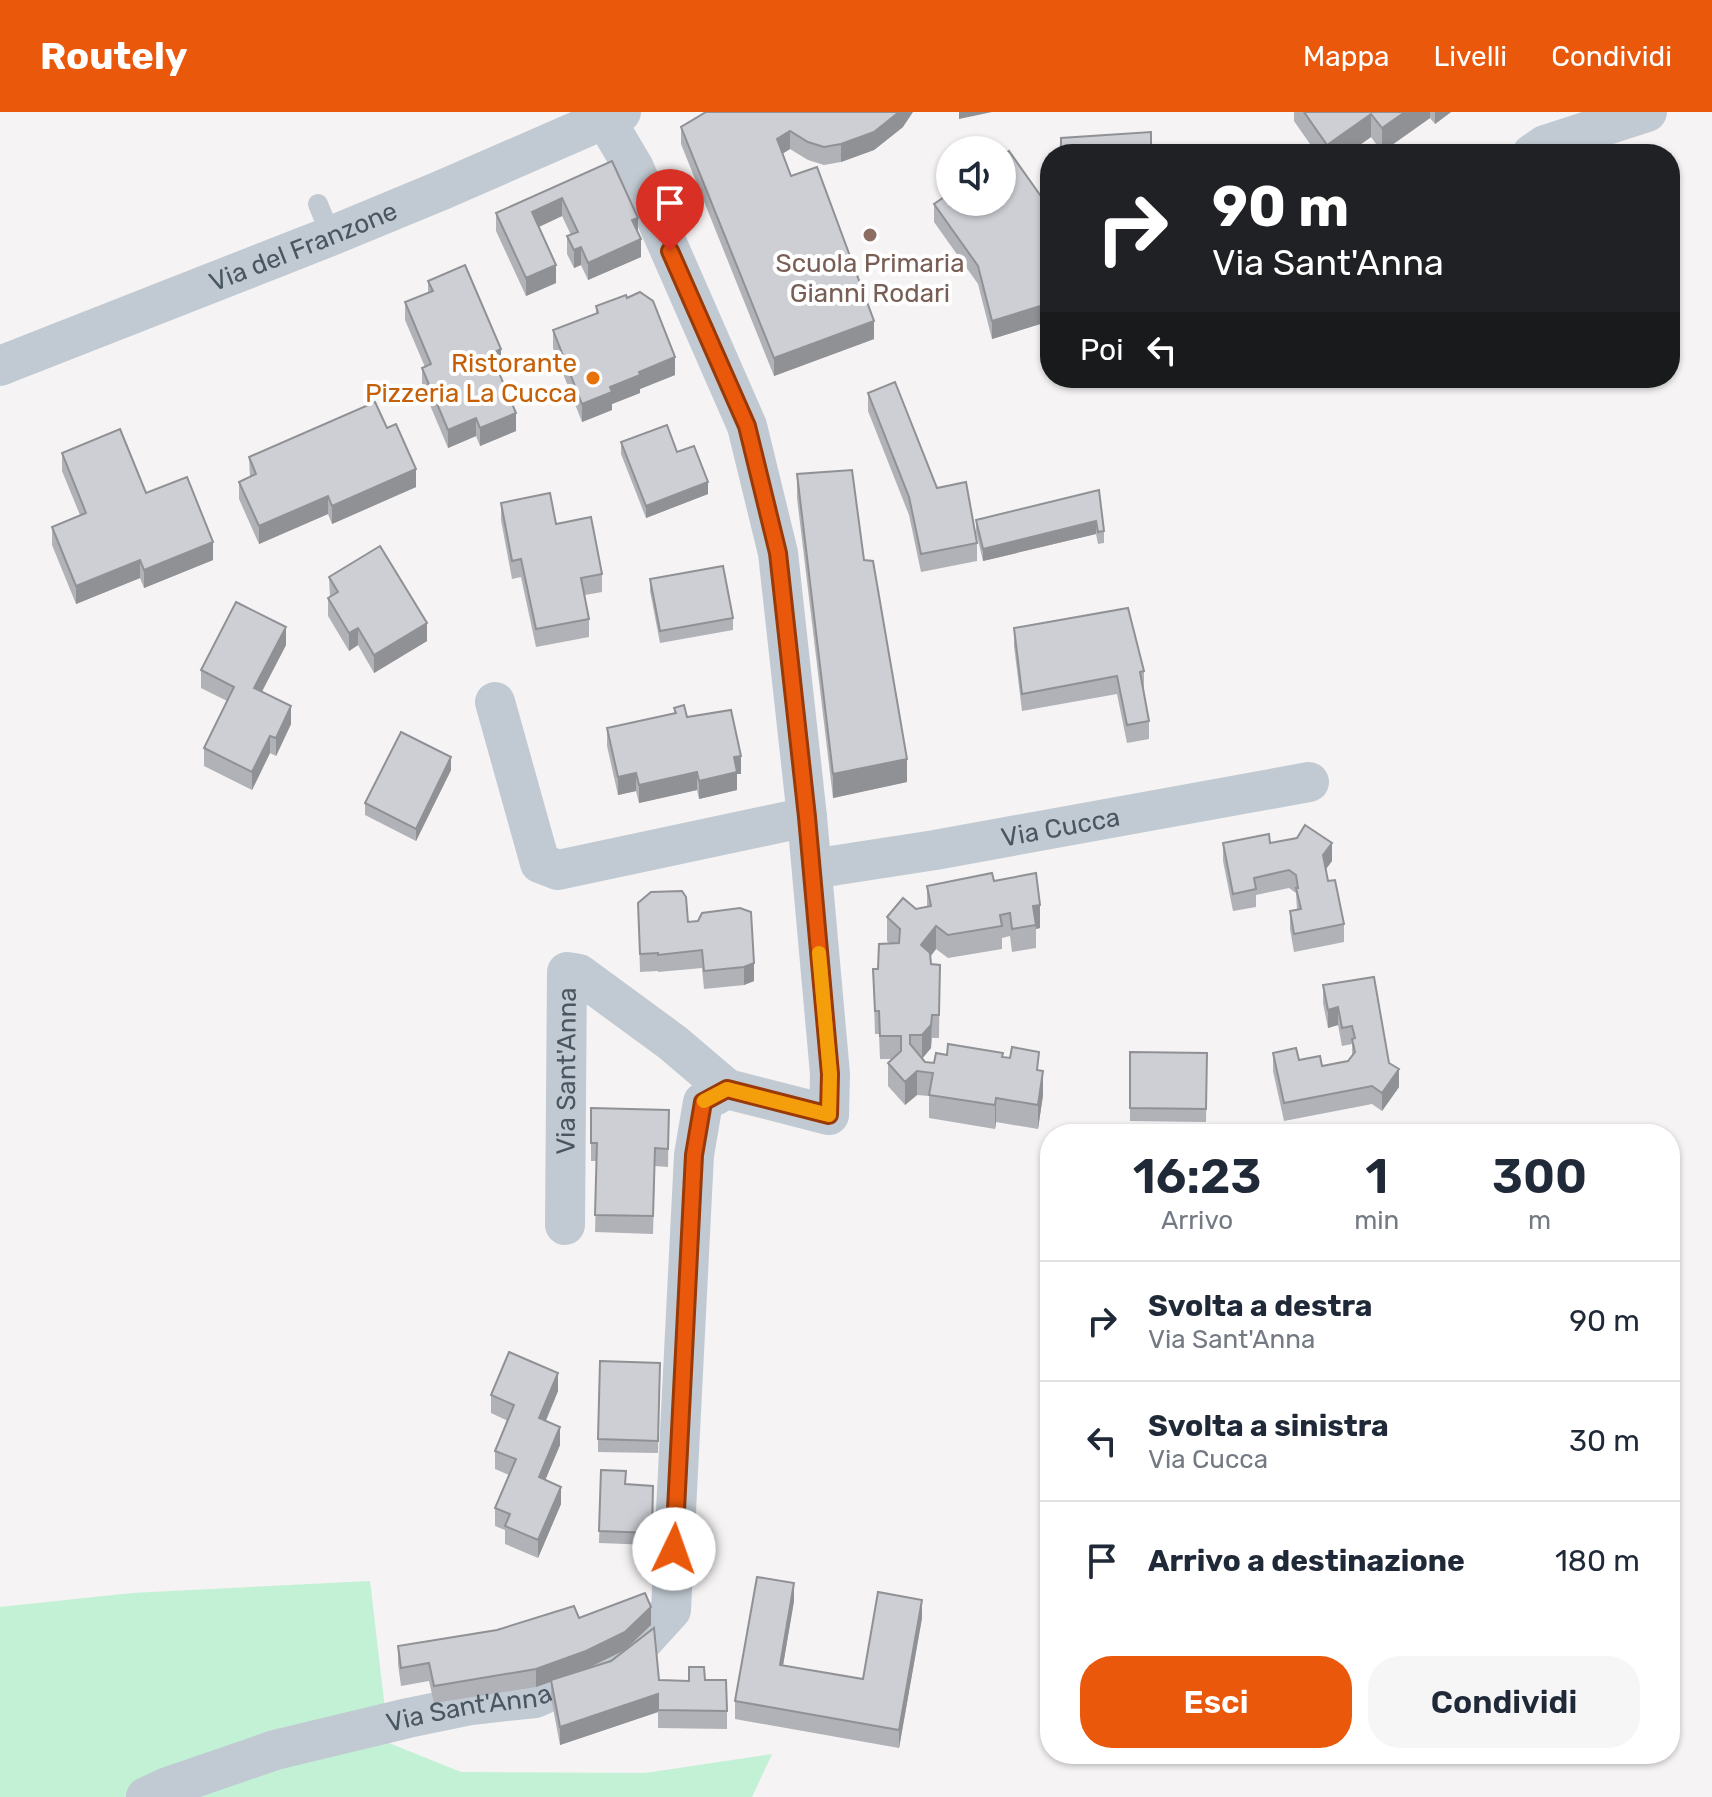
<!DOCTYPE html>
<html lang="it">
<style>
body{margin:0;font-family:Rubik,sans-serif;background:#f6f6f7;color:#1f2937;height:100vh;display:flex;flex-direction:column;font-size:30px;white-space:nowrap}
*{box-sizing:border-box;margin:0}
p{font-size:26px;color:#747a83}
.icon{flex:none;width:44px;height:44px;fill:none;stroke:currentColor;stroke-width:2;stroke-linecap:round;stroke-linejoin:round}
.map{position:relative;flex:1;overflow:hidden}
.panel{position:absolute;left:1040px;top:1012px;width:640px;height:640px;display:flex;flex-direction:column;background:#fff;border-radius:32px;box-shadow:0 2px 6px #0004}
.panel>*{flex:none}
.banner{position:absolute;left:1040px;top:32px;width:640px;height:244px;border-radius:32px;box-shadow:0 2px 6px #0004;background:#202124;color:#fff;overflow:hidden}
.tools{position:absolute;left:936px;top:24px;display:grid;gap:16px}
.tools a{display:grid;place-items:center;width:80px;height:80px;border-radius:50%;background:#fff;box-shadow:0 2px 6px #0004;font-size:40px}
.pin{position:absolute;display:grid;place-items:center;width:68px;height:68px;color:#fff;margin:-82px -34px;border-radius:50% 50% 50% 0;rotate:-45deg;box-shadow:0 0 8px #0007}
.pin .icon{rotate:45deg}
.me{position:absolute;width:88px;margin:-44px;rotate:3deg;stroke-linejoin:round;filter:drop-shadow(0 0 6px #0008)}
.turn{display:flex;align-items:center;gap:28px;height:168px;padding:0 40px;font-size:36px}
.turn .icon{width:104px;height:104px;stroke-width:2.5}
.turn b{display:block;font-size:56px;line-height:68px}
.then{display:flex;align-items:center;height:76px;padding:0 40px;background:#0003;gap:16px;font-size:30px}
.eta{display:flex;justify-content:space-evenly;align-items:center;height:136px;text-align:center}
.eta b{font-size:48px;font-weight:600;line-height:56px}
.action{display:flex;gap:16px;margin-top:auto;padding:16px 40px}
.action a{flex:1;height:92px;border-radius:32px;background:#ea580c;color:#fff;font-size:32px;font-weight:600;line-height:92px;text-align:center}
.action a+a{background:#f6f6f7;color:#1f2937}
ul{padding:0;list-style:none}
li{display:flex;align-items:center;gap:24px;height:120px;padding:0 40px;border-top:2px solid #e0e1e3}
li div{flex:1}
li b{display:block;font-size:30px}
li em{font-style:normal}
header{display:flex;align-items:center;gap:48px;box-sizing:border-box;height:112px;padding:0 40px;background:#ea580c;color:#fff}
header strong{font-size:38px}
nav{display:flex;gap:44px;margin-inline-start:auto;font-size:28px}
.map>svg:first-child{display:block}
.green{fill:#c3f1d5}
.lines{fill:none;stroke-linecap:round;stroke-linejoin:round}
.lane{stroke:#c1cad2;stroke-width:20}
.street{stroke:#c1cad2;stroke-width:40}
.wall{fill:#b0b2b7}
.shaded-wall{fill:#909195}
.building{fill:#cdcfd5;stroke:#909195;stroke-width:2}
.route-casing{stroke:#983908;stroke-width:20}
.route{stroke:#ea580c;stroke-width:14}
.slow{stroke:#f59e0b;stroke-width:14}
.education-dot{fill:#8d6e63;stroke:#fff;stroke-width:3}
.food-dot{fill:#e8710a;stroke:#fff;stroke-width:3}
.labels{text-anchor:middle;stroke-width:8;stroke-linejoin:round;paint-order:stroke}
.street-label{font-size:26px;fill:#4a5661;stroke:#fff}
.education-label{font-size:26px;fill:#785e54;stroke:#fff}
.food-label{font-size:26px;fill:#c56008;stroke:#fff;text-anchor:end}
</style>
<header>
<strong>Routely</strong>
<nav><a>Mappa</a><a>Livelli</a><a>Condividi</a></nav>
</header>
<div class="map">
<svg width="1712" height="1685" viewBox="0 0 1712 1685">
<rect width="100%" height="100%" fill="#f5f3f3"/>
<path class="green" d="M370,1469L389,1631L461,1660L645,1661L772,1642L752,1685H0V1495L132,1481Z"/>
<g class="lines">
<path class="lane" d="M318,92L331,124"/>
<g class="street">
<path d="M1532,42L1545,33L1647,0"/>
<path id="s1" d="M0,254L331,124L442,78L621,0"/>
<path d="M495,590L540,751L558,758L807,705"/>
<path id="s2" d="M812,757L935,738L1309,670"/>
<path id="s3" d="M565,1113L567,860L579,862L673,931L727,977"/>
<path id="s4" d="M146,1685L165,1676L275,1638L408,1606L471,1593L535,1586L630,1543L671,1498L694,1043L703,990L727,977L829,1003L830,962L807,705L778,441L747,314L634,56L601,0"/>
</g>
</g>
<g class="wall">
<path d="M1294,0H1451L1435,12L1430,6L1382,40L1371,25L1347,42H1317L1294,9Z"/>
<path d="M681,15H903L874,38L841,50L824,53L808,48L790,37L782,42L791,64L874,227L774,264L681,32Z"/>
<path d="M612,49L638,121L641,145L588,168L581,153L574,156L567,142V124L571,123L562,104L539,115L556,171L526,184L496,119V101Z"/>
<path d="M934,92L1050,97V209L992,227L978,172L934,110Z"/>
<path d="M428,169L501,255L497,257L516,319L480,334L476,324L448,336L422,274V256L425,255L405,208V190L428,181Z"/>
<path d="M596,194L675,263L640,277V281L612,292V298L582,310L553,236V218L596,202Z"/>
<path d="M868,281L977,431V449L921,460L909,403L868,299Z"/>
<path d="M387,316L416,375L332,412L328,402L259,432L239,387V370L250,365L249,345Z"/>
<path d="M621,330L708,382L646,406L621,342Z"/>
<path d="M62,341L146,381L213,448L144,476L140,466L76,492L52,433V415L80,403L62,359Z"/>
<path d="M797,362L864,448L907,670L833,686L797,386Z"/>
<path d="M1099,378L1104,419V431L1098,432L1096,422L983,449L976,420V408Z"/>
<path d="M501,391L556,412L602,462V480L585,483L589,507V525L536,535L521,465L512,467L501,408Z"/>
<path d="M329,465L427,529L374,561L358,533L349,539L328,504V486L330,485Z"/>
<path d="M650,467L733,506V518L660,531L650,479Z"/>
<path d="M1014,516L1144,559V577L1143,578L1149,609V627L1127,631L1117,582L1022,599L1014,534Z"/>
<path d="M286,533L262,580L291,612L276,644L270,641L252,678L204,654V636L227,589L201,576V558Z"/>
<path d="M674,596L687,605L741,662H737V678L699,687L697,678L639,691L636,679L618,683L607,634V616L674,601Z"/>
<path d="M451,658L416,729L365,703V691Z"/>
<path d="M1223,731H1270L1332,749L1326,757L1328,769L1344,812V830L1294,840L1290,817V799L1297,798L1296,781L1289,776L1256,783V795L1233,799L1223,749Z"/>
<path d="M994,769L1040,816L1036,817V836L1012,840L1010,824L1002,826V837L948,846L936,837L931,844V852L940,853L939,926H932L931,936L922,946L925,950L934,951L947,943L1003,945L1039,959L1043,983L1038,1017L996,1010L995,1017L929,1006V984L917,983L905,993L888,974V951L892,947H880L879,922H875L873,857H878L889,831L887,829V805L927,795V774Z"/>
<path d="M638,791L688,810L698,809L740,796L754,869L744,873L704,877L702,856L658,860V859L640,860Z"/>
<path d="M1323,873L1389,951L1399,975L1382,999L1372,992L1284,1009L1273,959V941L1322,954L1348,949L1352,943V932L1342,934L1338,913L1328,916L1323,891Z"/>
<path d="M1130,940L1207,941L1206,1010L1130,1009Z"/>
<path d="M591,996L669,998L668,1055L655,1054L653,1122L595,1120L597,1049H591Z"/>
<path d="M660,1251L658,1341L598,1340V1327Z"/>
<path d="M558,1279L546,1309L560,1333L545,1368L561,1392L538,1446L505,1432V1418L495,1414V1396L509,1363L495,1357V1339L508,1309L491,1301V1283Z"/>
<path d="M601,1358L626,1373L653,1374L652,1433L599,1431Z"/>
<path d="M794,1489L783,1553L863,1567L922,1506L899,1636L735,1607V1589Z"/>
<path d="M579,1506L651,1513L625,1538L588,1556L659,1568H705L727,1599V1617L658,1616V1600L560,1633L551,1585V1570L536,1575L434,1591L429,1569L401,1574L398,1552V1534Z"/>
</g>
<g class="shaded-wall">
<path d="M899,0H913L903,15L874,38L841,50V32Z"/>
<path d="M959,0H992L959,7Z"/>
<path d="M1405,0H1430V6L1382,40V16Z"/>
<path d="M1435,0H1451L1435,12Z"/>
<path d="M1371,2V25L1347,42H1327V33Z"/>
<path d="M790,19V37L777,45V27Z"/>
<path d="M562,86V104L532,118V100Z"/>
<path d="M638,106V124L632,108Z"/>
<path d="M641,127V145L588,168V151Z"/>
<path d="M581,135V153L574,156V138Z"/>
<path d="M556,153V171L526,184V166Z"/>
<path d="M1050,191V209L992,227V209Z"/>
<path d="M874,209V227L774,264V246Z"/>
<path d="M501,237V255L491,260V242Z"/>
<path d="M675,245V263L640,277V281L612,292V298L582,310V292L639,260Z"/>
<path d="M516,301V319L480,334V316Z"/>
<path d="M476,306V324L448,336V318Z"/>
<path d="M416,357V375L332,412V394Z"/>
<path d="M708,370V382L646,406V394Z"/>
<path d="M328,384V402L259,432V414Z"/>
<path d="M1096,409V422L983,449V437Z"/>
<path d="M213,430V448L144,476V458Z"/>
<path d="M140,448V466L76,492V474Z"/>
<path d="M427,511V529L374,561V543Z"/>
<path d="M286,515V533L254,594V576Z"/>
<path d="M358,516V533L349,539V521Z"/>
<path d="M291,594V612L276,644V626Z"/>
<path d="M270,624V641L252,678V660Z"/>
<path d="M741,644V662H737V678L699,687V669L734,645Z"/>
<path d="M451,645V658L416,729V717Z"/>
<path d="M907,647V670L833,686V662Z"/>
<path d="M697,660V678L639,691V673Z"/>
<path d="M636,661V679L618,683V665Z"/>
<path d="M1332,731V749L1323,761V743Z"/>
<path d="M1040,793V816L1036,817L1033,794Z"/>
<path d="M936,814V837L921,856V833Z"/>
<path d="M754,851V869L744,873V855Z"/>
<path d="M1338,895V913L1328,916V898Z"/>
<path d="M932,903L931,936L922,947V923Z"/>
<path d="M1399,957V975L1382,999V981Z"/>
<path d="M917,959V983L905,993V970Z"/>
<path d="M1043,959V983L1038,1017V993Z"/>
<path d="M996,986V1010L995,1017V993Z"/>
<path d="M558,1261V1279L539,1324V1306Z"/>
<path d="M560,1315V1333L539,1383V1365Z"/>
<path d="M561,1375V1392L538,1446V1428Z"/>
<path d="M794,1471V1489L780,1571V1553Z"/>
<path d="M922,1488V1506L899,1636V1618Z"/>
<path d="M651,1495V1513L625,1538L586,1557L536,1575V1557Z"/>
<path d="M658,1582V1600L560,1633V1615Z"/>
</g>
<g class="building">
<path d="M706,0H899L874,20L841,32L824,35L808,30L790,19L777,27L791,64L817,55L874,209L774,246L681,15Z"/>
<path d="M1304,0H1405L1382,16L1371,2L1327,33Z"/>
<path d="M1151,20V42H1061V26Z"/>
<path d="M1009,39L1050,97V191L992,209L978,154L934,92L950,81V90H1002V44Z"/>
<path d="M612,49L638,106L632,108L641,127L588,151L581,135L574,138L567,124L578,120L562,86L532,100L556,153L526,166L496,101Z"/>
<path d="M465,153L501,237L491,242L516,301L480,316L476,306L448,318L422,256L431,252L405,190L433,179L428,169Z"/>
<path d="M640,180L653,189L675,245L639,260L640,263L610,275L612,280L582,292L553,218L598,201L596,194L626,183L627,186Z"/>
<path d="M895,270L937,376L966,370L977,431L921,442L909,385L868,281Z"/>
<path d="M375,290L387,316L396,312L416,357L332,394L328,384L259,414L239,370L256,362L249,345Z"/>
<path d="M667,313L677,340L694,334L708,370L646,394L621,330Z"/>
<path d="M120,317L146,381L187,365L213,430L144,458L140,448L76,474L52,415L86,401L62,341Z"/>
<path d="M852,358L864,448L873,449L907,647L833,662L797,362Z"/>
<path d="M1099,378L1104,419L1098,420L1096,409L983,437L976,408Z"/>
<path d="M550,381L556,412L591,405L602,462L581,466L589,507L536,517L521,447L512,449L501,391Z"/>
<path d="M380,434L427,511L374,543L358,516L349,521L328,486L338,480L329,465Z"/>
<path d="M723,454L733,506L660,519L650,467Z"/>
<path d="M236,490L286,515L254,576L291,594L276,626L270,624L252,660L204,636L234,575L201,558Z"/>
<path d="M1128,496L1144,559L1140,560L1149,609L1127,613L1117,564L1022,582L1014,516Z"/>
<path d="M684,593L687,605L731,598L741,644L734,645L737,660L699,669L697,660L639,673L636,661L618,665L607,616L676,601L674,596Z"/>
<path d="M401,620L451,645L416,717L365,691Z"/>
<path d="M1305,713L1332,731L1323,743L1328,769L1335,768L1344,812L1294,822L1290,799L1301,797L1296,776H1298L1296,763L1289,758L1254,766L1256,777L1233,782L1223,731L1269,722L1270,731L1297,726Z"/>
<path d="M992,761L994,769L1036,761L1040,793L1033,794L1036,813L1012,817L1010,801L1000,803L1002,814L948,823L936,814L921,833L930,841L931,852L940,853L939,903H932L931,913L922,923H910V932L925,950L934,951L936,941L947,943L948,932L1003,941L1002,945L1010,946L1012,935L1039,940L1037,958L1043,959L1038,993L996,986L995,993L929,983L933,961L917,959L905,970L888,951L901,939V924H880L879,899H875L873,857H878L879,832L899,831L900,817L887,805L903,786L916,797L931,794L927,774Z"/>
<path d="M682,779L686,785L688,810L698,809L702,801L740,796L751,800L754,851L744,855L704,859L702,838L658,843V841L640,842L638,791L651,780Z"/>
<path d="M1374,865L1389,951L1399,957L1382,981L1372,974L1284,991L1273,941L1296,936L1299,948L1320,944L1322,954L1348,949L1355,940L1352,927L1355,926L1352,914L1342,916L1338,895L1328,898L1323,873Z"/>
<path d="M1130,940L1207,941L1206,997L1130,996Z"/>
<path d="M591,996L669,998L668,1037L655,1036L653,1104L595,1103L597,1031H591Z"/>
<path d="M509,1240L558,1261L539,1306L560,1315L539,1365L561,1375L538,1428L505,1414L510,1402L495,1396L516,1347L495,1339L514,1293L491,1283Z"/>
<path d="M600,1249L660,1251L658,1329L598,1327Z"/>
<path d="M601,1358L626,1359L625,1372L653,1374L652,1421L599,1419Z"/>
<path d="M757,1465L794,1471L780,1553L863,1567L878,1480L922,1488L899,1618L735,1589Z"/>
<path d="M645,1481L651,1495L625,1520L586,1539L536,1557L434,1574L429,1551L401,1556L398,1534L497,1518L574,1494L579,1506Z"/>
<path d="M654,1516L659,1568L689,1569V1555H704L705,1568H726L727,1599L658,1598V1582L560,1615L551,1568L611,1549Z"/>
</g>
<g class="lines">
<g class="route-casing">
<path id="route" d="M670,139L747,314L778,441L807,705L830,962L829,1003L727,977L703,990L694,1043L674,1437"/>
</g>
<use href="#route" class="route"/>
<path class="slow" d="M704,989L727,977L829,1003L830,962L819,841"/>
</g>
<circle class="education-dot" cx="870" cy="123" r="8"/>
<circle class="food-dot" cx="593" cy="266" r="8"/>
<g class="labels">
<g class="street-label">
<text dy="9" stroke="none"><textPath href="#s1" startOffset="326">Via del Franzone</textPath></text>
<text dy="9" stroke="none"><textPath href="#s2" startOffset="252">Via Cucca</textPath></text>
<text dy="9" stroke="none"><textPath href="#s3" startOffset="154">Via Sant'Anna</textPath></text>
<text dy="9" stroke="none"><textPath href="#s4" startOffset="336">Via Sant'Anna</textPath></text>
</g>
<g class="education-label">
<text x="870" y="160">Scuola Primaria<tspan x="870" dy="30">Gianni Rodari</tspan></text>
</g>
<g class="food-label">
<text x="577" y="260">Ristorante<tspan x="577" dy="30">Pizzeria La Cucca</tspan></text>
</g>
</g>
</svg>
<div class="tools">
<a><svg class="icon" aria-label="sound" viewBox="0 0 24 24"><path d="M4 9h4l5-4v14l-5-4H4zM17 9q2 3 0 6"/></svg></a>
</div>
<div class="pin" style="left:670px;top:139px;background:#d93025"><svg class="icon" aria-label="arrive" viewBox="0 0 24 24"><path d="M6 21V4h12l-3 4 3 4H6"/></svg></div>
<svg class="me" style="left:674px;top:1437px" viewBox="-20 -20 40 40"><circle r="19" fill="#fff"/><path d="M0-13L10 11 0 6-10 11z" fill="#ea580c"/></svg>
<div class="banner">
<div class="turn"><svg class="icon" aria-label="right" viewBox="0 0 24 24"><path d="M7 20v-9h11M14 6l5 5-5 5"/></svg><div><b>90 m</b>Via Sant'Anna</div></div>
<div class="then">Poi<svg class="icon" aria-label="left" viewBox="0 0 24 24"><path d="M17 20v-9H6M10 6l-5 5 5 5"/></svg></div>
</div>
<section class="panel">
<div class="eta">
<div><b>16:23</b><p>Arrivo</p></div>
<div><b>1</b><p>min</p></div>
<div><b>300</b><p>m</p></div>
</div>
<ul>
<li><svg class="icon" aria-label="right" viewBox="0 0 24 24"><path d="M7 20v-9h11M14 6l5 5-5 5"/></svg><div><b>Svolta a destra</b><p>Via Sant'Anna</p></div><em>90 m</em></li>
<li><svg class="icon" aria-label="left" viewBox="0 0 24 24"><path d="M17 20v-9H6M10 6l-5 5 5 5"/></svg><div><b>Svolta a sinistra</b><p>Via Cucca</p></div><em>30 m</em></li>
<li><svg class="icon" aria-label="arrive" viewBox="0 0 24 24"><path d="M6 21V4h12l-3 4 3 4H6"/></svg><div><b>Arrivo a destinazione</b></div><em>180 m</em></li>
</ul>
<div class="action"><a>Esci</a><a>Condividi</a></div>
</section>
</div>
